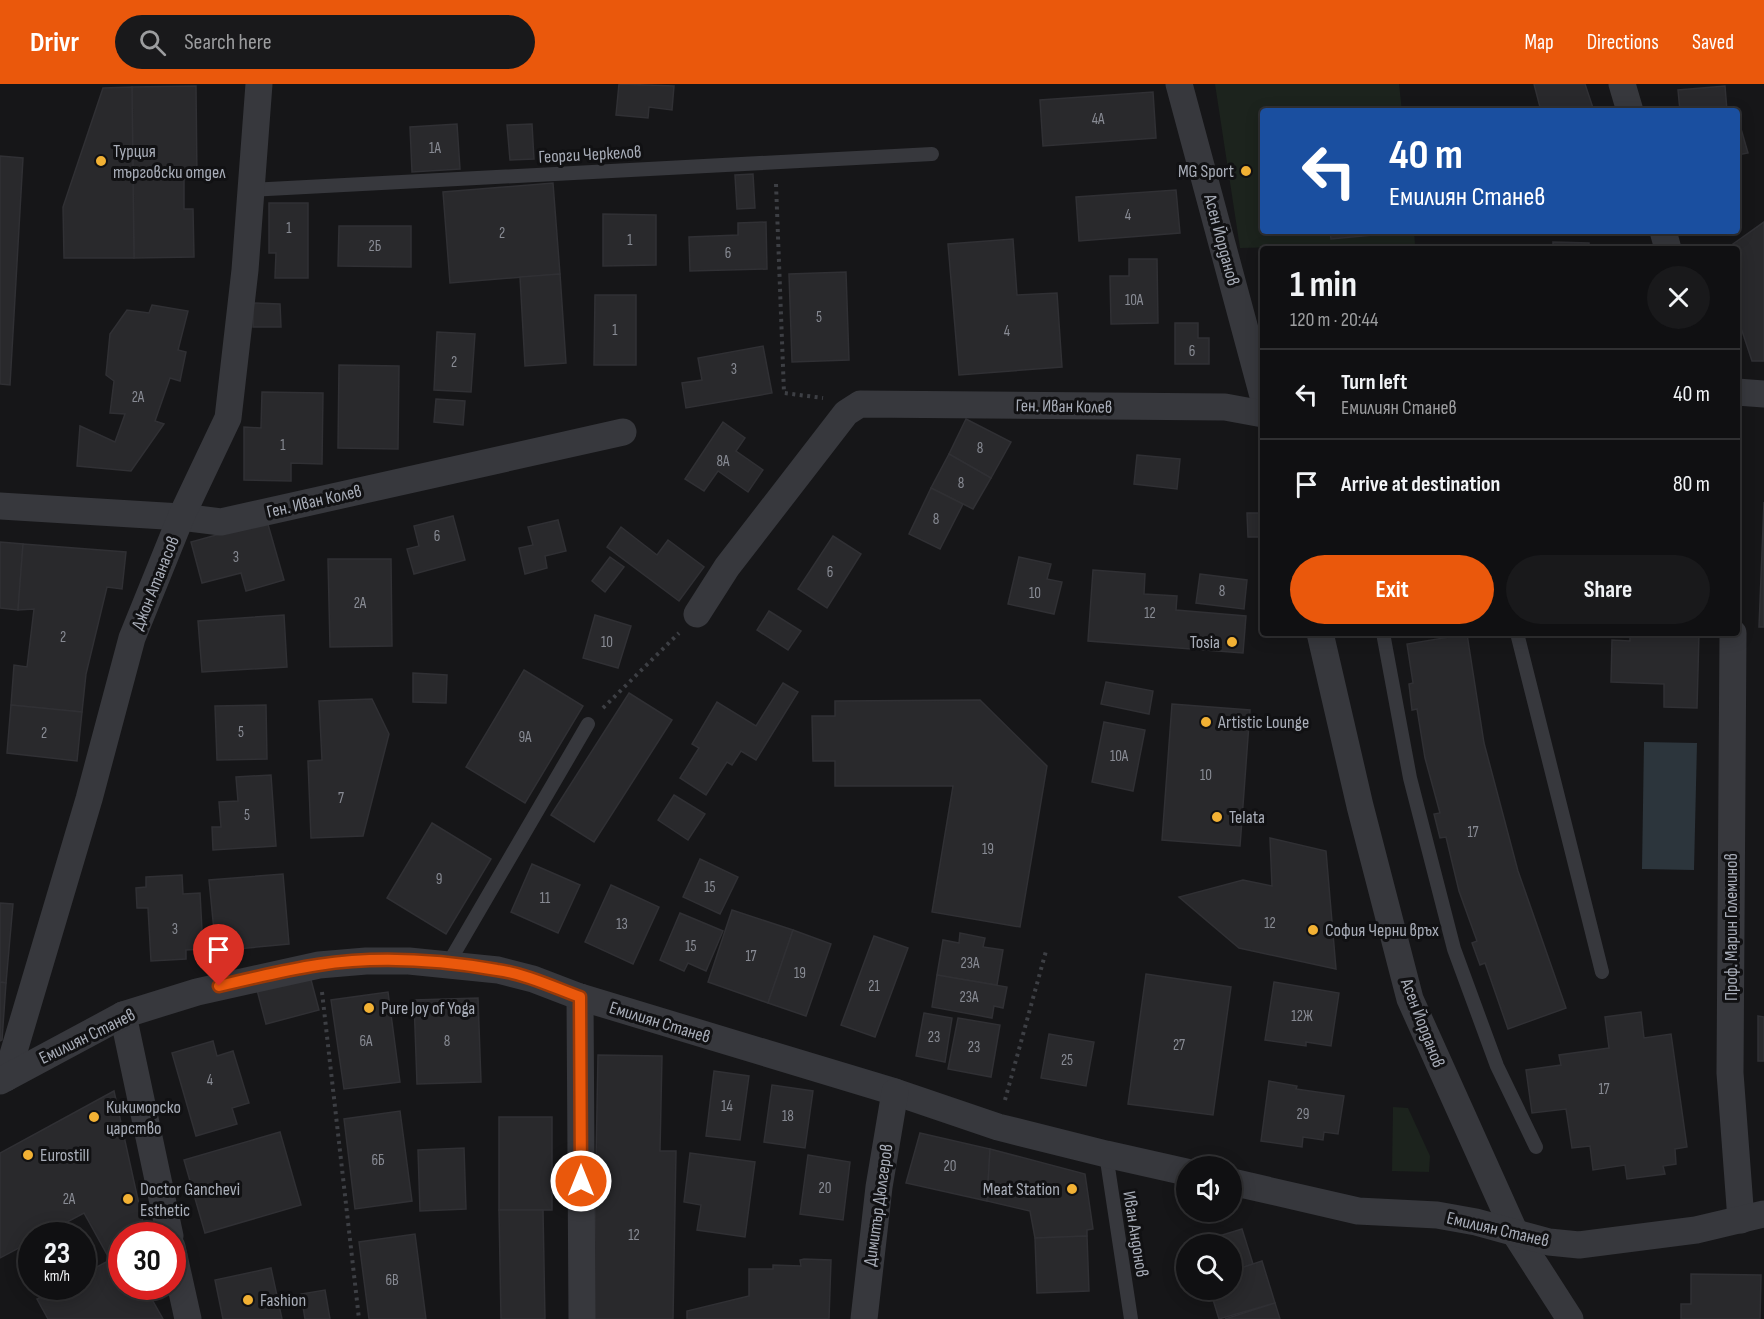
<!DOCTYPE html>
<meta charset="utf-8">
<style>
body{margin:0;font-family:"Sofia Sans Condensed",sans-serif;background:#19191b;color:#f1f3f6;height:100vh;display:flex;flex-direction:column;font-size:22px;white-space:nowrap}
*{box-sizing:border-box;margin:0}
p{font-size:20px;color:#9c9d9f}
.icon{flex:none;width:33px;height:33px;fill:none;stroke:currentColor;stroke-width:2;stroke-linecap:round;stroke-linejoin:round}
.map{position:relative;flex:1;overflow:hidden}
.drawer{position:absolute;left:1260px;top:162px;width:480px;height:390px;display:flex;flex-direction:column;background:#101012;border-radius:6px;box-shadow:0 3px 15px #0003,0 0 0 2px #303032}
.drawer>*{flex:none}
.guide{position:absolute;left:1260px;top:24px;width:480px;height:126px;border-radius:6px;box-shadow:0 3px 15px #0003,0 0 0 2px #303032;background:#1a4fa0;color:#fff;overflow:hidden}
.controls{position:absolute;left:1176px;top:1072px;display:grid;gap:12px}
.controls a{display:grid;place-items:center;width:66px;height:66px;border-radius:50%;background:#101012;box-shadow:0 3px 15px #0003,0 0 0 2px #303032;font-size:30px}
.speed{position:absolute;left:18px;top:1138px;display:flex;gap:12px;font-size:30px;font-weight:700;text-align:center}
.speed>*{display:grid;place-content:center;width:78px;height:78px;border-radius:50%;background:#101012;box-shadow:0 3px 15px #0003,0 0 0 2px #303032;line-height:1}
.speed small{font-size:15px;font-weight:400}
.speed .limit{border:9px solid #d22;background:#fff;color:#111}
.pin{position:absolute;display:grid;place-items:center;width:51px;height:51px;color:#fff;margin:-62px -26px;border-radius:50% 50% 50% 0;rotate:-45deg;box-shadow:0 0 6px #0007}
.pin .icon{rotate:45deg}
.me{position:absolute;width:66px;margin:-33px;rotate:0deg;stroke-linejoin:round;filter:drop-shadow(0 0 4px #0008)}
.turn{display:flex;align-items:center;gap:21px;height:126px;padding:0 30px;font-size:27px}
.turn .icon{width:78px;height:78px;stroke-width:2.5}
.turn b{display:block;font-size:42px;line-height:51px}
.round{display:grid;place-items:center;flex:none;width:63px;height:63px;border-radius:32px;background:#19191b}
.headline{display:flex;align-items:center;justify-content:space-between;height:102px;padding:0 30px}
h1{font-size:36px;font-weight:700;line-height:45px}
.action{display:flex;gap:12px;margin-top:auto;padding:12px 30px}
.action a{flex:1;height:69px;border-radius:36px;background:#ea580c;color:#fff;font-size:24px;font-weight:700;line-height:69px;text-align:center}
.action a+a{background:#19191b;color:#f1f3f6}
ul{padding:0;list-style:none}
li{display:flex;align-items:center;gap:18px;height:90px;padding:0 30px;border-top:2px solid #303032}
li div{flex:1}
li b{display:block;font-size:22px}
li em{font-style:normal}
header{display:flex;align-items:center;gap:36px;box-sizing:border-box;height:84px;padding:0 30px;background:#ea580c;color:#fff}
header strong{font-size:28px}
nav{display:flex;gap:33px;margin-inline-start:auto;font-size:21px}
.search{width:420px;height:54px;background:#19191b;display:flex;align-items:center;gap:15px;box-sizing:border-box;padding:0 21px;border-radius:33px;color:#9c9d9f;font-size:22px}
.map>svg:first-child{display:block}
.green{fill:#1c231d}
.water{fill:#2c353c}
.building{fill:#29292c;stroke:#303034;stroke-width:1.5}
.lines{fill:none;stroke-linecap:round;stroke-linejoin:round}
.path{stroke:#3d3f44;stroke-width:4;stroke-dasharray:3 4.5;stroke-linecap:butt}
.lane{stroke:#37383d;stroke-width:14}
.street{stroke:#37383d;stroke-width:27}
.route-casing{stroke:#983908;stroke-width:15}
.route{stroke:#ea580c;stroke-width:10}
.poi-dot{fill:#f2b134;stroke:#111113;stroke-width:2}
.labels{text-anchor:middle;stroke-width:6;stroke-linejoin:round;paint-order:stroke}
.number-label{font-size:15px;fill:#888b94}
.poi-label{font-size:18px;fill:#a8adb8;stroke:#111113;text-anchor:start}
.street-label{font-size:18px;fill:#a8adb8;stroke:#111113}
</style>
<header>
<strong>Drivr</strong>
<div class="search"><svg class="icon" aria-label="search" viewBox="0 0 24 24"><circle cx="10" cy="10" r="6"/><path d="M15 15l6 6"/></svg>Search here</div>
<nav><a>Map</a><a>Directions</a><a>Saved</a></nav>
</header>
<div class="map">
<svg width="1764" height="1235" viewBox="0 0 1764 1235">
<rect width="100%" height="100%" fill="#161618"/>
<g class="green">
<path d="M1215,0H1399L1402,27H1263V147H1414L1415,160L1240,164Z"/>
<path d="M1393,1023L1408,1024L1430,1072L1429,1088L1392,1087Z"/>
</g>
<path class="water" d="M1644,658L1697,659L1694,786L1642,785Z"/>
<g class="building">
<path d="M619,0L674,2L672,26L649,23L648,34L616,31Z"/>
<path d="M1534,0H1585L1594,27H1541Z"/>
<path d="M196,2L197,95H184V125H193L194,173L134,174L132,3Z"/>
<path d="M1725,2L1727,27H1680L1678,6Z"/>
<path d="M132,3L134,174H64L63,123L103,4Z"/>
<path d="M1153,8L1156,54L1043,62L1040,16Z"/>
<path d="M1737,31L1748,69L1737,71Z"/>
<path d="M457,40L460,85L412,88L410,43Z"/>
<path d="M532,40L534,75L510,76L507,41Z"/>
<path d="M0,72L23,74L10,301L0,300Z"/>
<path d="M753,90L755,124L737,125L735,91Z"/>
<path d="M553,99L560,190L450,199L443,108Z"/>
<path d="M1176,106L1180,149L1079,157L1076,113Z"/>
<path d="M269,119H308V194H275L276,169H269Z"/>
<path d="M603,130L656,131V181L603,182Z"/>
<path d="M766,138L767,185L690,187L689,153L738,151V139Z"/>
<path d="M1764,138V277H1752L1737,232V165H1726Z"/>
<path d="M339,142H411V183L338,182Z"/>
<path d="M1330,147H1405V148L1331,155Z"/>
<path d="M1013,155L1017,211L1057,209L1062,283L959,291L948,160Z"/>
<path d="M1553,158L1589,159V165H1553Z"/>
<path d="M1129,175H1157L1158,239L1111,240L1110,192H1129Z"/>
<path d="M846,188L849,276L792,278L789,190Z"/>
<path d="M560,190L566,279L525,282L520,193Z"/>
<path d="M595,211H636V281H594Z"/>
<path d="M253,219L280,220L281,243H253Z"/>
<path d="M152,221L188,227L178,266L186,268L180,297L170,294L155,337L164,340L131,387L77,382L80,342L115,358L125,330L110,329L114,297L106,291L110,250L127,226L149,229Z"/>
<path d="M1175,239H1198V254H1209V280H1175Z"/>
<path d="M437,248L475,250L471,308L434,306Z"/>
<path d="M763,262L772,309L686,324L682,299L702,296L698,274Z"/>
<path d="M339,281L399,282L398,365L338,364Z"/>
<path d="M262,308L323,309L322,380L291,379V397L244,396V343L261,344Z"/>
<path d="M436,315L465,317L463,341L434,338Z"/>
<path d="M966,335L1011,358L991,394L949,370Z"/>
<path d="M723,338L745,354L736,367L763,386L748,408L718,387L704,407L685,395Z"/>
<path d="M949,370L991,394L973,425L931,404Z"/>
<path d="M1137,371L1180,375L1177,405L1134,400Z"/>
<path d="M931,404L963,420L940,465L909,450Z"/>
<path d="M1764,418V543H1759Z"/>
<path d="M1247,429H1263V453H1248Z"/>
<path d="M453,432L465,476L414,490L407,465L419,462L414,442Z"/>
<path d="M558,436L566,467L545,472L547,484L525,490L519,464L533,461L528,443Z"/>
<path d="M267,437L284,496L246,507L241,489L202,499L191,458Z"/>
<path d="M621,443L657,471L668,456L704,483L679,517L607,463Z"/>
<path d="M833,452L861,470L827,524L798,505Z"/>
<path d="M0,458L23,460L18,526L0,524Z"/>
<path d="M23,460L126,468L122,505L107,503L86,590L82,628L11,621L14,581L27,583L34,525L18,526Z"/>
<path d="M610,473L624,483L605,508L592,497Z"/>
<path d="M1019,473L1051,480L1047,495L1062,498L1054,530L1008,520Z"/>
<path d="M328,475H391L392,562L330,563Z"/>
<path d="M1093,486L1145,490L1144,510L1177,512L1176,526L1246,532L1243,569L1088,557Z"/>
<path d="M1200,490L1247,496L1244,525L1196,519Z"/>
<path d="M769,527L801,547L788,566L757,546Z"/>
<path d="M284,531L287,583L202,588L198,537Z"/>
<path d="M595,531L631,542L618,584L583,574Z"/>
<path d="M1630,549H1699L1697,624L1664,623V600L1611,598L1612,556L1630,557Z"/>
<path d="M1467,550L1484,659L1518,787L1566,924L1508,945L1485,879L1480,881L1472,859L1477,857L1459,807L1446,753L1440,754L1434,730L1440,729L1425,674L1417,625L1412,626L1409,600L1413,599L1407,560Z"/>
<path d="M524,586L583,622L525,719L466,683Z"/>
<path d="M413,589L447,591L446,619L413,618Z"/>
<path d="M1106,598L1153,607L1149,630L1101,620Z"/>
<path d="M783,599L798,608L756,676L741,667L732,681L727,678L706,711L680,694L699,664L692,660L717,618L756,642Z"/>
<path d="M629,609L672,636L594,758L551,731Z"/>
<path d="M372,615L389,650L363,752L311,754L308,677L322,676L319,617Z"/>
<path d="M980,616L1047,682L1020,843L932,828L953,702H835V677H813L812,632H835V617Z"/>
<path d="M1172,620L1250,626L1240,762L1162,756Z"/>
<path d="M11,621L82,628L77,677L7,669Z"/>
<path d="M266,621L267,675L217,676L215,622Z"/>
<path d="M1104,638L1145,646L1133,707L1092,698Z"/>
<path d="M271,691L276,762L213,766L212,743H221L219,718L238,717L236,693Z"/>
<path d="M674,711L705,730L688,756L658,736Z"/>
<path d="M432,739L491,775L446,850L387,814Z"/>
<path d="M1270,754L1326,767L1336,885L1239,864L1179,813L1243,796L1272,802Z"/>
<path d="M700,775L738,793L720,830L683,813Z"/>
<path d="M532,780L580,801L558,849L511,828Z"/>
<path d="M283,790L289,860L216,867L209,796Z"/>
<path d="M182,791L183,810L200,809L203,865L186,866V875L151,877L148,824H137L136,804L146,803V793Z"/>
<path d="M611,801L659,823L633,880L585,858Z"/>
<path d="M0,819L13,820L6,899L0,898Z"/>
<path d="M732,826L793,846L768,919L708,898Z"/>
<path d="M680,829L723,847L706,887L688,879L684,887L660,876Z"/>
<path d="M793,846L831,860L806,932L768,919Z"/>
<path d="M960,849L985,854L983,863L1003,866L997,901L937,891L943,856L959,859Z"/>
<path d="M874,852L908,864L875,953L841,941Z"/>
<path d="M1146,890L1231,903L1213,1031L1128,1020Z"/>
<path d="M937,891L1007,903L1003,924L994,922L992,934L932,923Z"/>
<path d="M310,892L319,926L266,940L257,906Z"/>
<path d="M0,898L6,899L2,956L0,957Z"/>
<path d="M1274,898L1339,909L1331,962L1306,958V962L1265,956Z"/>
<path d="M388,908L400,998L344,1005L331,916Z"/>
<path d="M478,914L481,998L417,1000L414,916Z"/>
<path d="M1641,928L1644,954L1671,950L1687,1063L1675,1065L1676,1080L1663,1082L1665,1090L1627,1095L1625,1081L1593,1086L1590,1062L1572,1064L1566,1025L1532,1029L1526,986L1561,981L1559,971L1609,964L1605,933Z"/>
<path d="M924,929L952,934L945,978L916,972Z"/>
<path d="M1758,932L1764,933V977H1758Z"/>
<path d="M958,934L1000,941L991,993L948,985Z"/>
<path d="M1049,950L1094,958L1086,1002L1041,994Z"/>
<path d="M213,957L217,972L233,967L249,1019L232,1024L237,1040L196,1052L172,969Z"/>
<path d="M598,971L662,972L660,1067H676L673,1235H593Z"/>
<path d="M714,987L749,992L740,1056L706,1052Z"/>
<path d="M1269,997L1297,1002L1296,1005L1344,1012L1338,1050L1324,1048L1323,1056L1303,1053L1302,1063L1261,1057Z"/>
<path d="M772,1001L813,1007L805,1064L764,1058Z"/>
<path d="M114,1007L146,1152H122V1203H158V1205L149,1210L163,1235H48L37,1215L60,1203H82V1191L110,1176L84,1129L41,1152H32V1157L0,1174V1069Z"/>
<path d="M400,1027L412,1117L355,1125L344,1035Z"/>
<rect x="499" y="1033" width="53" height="93"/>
<path d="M280,1048L301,1121L205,1149L184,1076Z"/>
<path d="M920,1049L990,1065L987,1117L906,1099Z"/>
<path d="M464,1064L466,1125L420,1127L418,1066Z"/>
<path d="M990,1065L1085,1090L1093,1145L1087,1146V1152L1035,1154L1030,1127L987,1117Z"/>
<path d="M690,1069L755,1078L745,1153L697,1146L701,1121L684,1118Z"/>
<path d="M808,1071L850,1078L843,1136L800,1130Z"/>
<path d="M499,1126H543L545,1235H501Z"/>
<path d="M1242,1145L1253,1180L1232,1187V1161H1196V1159Z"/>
<path d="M415,1150L426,1235H369L359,1158Z"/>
<path d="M1087,1152L1089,1207L1037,1209L1035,1154Z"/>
<path d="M804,1175L831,1176L829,1235H687V1227L749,1212V1185H773V1181L801,1182L800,1176Z"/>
<path d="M1262,1177L1275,1219L1219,1235L1210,1206H1232V1187Z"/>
<path d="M271,1184L282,1235H223L215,1196Z"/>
<path d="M1691,1190L1761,1191L1760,1235H1681V1220H1691Z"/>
<path d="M325,1206L330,1235H305L301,1210Z"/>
<path d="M1275,1219L1280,1235H1225Z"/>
</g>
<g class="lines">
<g class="path">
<path d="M776,100L784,309L823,314"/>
<path d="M603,624L679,549"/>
<path d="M322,908L359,1235"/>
<path d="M1005,1016L1046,867"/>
</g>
<g class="lane">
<path d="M251,106L932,70"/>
<path d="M1383,549L1410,694L1454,865L1497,982L1536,1063"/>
<path d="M1517,549L1602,888"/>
<path d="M448,880L588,640"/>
<path d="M1106,1070L1131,1235"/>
</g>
<g class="street">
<path d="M1179,0L1263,312"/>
<path d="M1622,0L1630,27"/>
<path d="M1663,147L1668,165"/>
<path d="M1737,308L1764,310"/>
<path d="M0,422L181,433L221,438L623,348"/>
<path d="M697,530L727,483L846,329L860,320L1225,323L1263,330"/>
<path d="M1320,549L1360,722L1410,915L1516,1151L1570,1235"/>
<path d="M1733,549L1730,989L1741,1136"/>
<path d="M580,913L582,1235"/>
<path d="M123,931L170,1152"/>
<path d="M6,994L89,715L132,554L181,433L228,334L245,186L259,0"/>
<path d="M0,997L123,931L197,908L319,881L366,877H409L498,886L533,895L580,913L895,1008L998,1043L1106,1070L1186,1088"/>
<path d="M1232,1098L1358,1127L1437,1131L1476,1138L1549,1158L1579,1161L1696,1146L1764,1130"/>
<path d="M172,1163L188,1235"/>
<path d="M864,1235L879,1103L895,1008"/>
</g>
</g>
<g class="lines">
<g class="route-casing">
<path id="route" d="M219,902C252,894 285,886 318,881C376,872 440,876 497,886C526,890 553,903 580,913L581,1097"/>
</g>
<use href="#route" class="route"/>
</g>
<g class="poi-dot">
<circle cx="101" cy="77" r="6"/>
<circle cx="1246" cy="87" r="6"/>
<circle cx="1232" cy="558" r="6"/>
<circle cx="1206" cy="638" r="6"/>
<circle cx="1217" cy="733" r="6"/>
<circle cx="1313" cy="846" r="6"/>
<circle cx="369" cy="924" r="6"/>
<circle cx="94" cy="1033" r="6"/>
<circle cx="28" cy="1071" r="6"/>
<circle cx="1072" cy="1105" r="6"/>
<circle cx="128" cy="1115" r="6"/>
<circle cx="248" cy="1216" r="6"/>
</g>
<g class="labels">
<g class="number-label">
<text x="1098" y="40">4А</text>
<text x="435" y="69">1А</text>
<text x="1128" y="136">4</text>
<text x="289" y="149">1</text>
<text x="502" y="154">2</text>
<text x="630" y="161">1</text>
<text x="375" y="167">2Б</text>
<text x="728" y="174">6</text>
<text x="1134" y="221">10А</text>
<text x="819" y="238">5</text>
<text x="615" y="251">1</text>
<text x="1007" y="252">4</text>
<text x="1192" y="272">6</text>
<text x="454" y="283">2</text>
<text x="734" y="290">3</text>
<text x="138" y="318">2А</text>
<text x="283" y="366">1</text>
<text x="980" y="369">8</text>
<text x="723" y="382">8А</text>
<text x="961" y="404">8</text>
<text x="936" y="440">8</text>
<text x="437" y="457">6</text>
<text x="236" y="478">3</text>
<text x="830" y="493">6</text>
<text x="1222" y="512">8</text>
<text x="1035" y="514">10</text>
<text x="360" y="524">2А</text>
<text x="1150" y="534">12</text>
<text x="63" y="558">2</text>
<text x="607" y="563">10</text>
<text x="241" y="653">5</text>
<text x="44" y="654">2</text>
<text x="525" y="658">9А</text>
<text x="1119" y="677">10А</text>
<text x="1206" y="696">10</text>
<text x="341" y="719">7</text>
<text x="247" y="736">5</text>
<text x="1473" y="753">17</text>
<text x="988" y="770">19</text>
<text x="439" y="800">9</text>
<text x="710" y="808">15</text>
<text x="545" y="819">11</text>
<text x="1270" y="844">12</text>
<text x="622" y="845">13</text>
<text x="175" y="850">3</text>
<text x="691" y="867">15</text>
<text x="751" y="877">17</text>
<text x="970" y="884">23А</text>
<text x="800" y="894">19</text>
<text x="874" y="907">21</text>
<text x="969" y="918">23А</text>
<text x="1302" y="937">12Ж</text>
<text x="934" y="958">23</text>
<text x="366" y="962">6А</text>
<text x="447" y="962">8</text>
<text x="1179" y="966">27</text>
<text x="974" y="968">23</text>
<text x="1067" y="981">25</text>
<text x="210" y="1001">4</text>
<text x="1604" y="1010">17</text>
<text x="727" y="1027">14</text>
<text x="1303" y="1035">29</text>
<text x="788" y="1037">18</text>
<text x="378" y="1081">6Б</text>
<text x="950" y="1087">20</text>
<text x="825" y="1109">20</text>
<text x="69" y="1120">2А</text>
<text x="634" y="1156">12</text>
<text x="392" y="1201">6В</text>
</g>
<g class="poi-label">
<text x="113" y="73">Турция<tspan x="113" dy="21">търговски отдел</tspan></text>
<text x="1234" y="93" text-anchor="end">MG Sport</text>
<text x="1220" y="564" text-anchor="end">Tosia</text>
<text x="1218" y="644">Artistic Lounge</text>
<text x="1229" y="739">Telata</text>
<text x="1325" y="852">София Черни връх</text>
<text x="381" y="930">Pure Joy of Yoga</text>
<text x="106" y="1029">Кикиморско<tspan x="106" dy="21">царство</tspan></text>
<text x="40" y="1077">Eurostill</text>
<text x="140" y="1111">Doctor Ganchevi<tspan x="140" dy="21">Esthetic</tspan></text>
<text x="1060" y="1111" text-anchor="end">Meat Station</text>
<text x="260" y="1222">Fashion</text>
</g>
<g class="street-label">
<text transform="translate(590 70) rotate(-3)" y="6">Георги Черкелов</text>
<text transform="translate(1222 156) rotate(75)" y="6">Асен Йорданов</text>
<text transform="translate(1064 322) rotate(1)" y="6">Ген. Иван Колев</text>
<text transform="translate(314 417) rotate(-13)" y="6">Ген. Иван Колев</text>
<text transform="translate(155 499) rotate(-68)" y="6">Джон Атанасов</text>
<text transform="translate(1731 843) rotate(-90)" y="6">Проф. Марин Големинов</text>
<text transform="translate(660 938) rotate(17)" y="6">Емилиян Станев</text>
<text transform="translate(1423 939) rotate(69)" y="6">Асен Йорданов</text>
<text transform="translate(87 952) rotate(-26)" y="6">Емилиян Станев</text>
<text transform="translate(878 1121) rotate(-82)" y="6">Димитър Дюлгеров</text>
<text transform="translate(1498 1145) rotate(13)" y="6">Емилиян Станев</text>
<text transform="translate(1136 1150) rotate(81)" y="6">Иван Андонов</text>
</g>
</g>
</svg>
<div class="controls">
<a><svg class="icon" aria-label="sound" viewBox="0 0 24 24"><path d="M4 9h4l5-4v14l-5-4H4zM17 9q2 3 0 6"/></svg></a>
<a><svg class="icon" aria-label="search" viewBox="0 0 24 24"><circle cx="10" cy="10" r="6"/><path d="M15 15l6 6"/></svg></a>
</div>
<div class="speed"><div>23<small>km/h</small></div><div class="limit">30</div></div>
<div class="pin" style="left:219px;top:902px;background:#d93025"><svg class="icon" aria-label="arrive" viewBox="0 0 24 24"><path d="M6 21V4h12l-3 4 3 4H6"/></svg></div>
<svg class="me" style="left:581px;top:1097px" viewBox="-20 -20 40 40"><circle r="17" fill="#ea580c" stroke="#fff" stroke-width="3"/><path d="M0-11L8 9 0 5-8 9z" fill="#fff"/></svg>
<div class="guide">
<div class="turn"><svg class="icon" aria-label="left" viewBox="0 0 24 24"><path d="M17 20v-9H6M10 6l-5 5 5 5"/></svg><div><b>40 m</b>Емилиян Станев</div></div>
</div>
<section class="drawer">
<div class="headline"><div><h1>1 min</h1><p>120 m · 20:44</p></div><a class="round"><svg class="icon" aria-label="close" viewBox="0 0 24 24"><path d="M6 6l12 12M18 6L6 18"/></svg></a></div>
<ul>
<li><svg class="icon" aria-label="left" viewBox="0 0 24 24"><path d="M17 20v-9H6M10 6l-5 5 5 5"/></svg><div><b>Turn left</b><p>Емилиян Станев</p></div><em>40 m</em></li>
<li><svg class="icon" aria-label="arrive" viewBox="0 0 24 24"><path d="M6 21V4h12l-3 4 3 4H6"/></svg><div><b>Arrive at destination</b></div><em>80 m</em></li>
</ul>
<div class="action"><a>Exit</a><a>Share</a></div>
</section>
</div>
